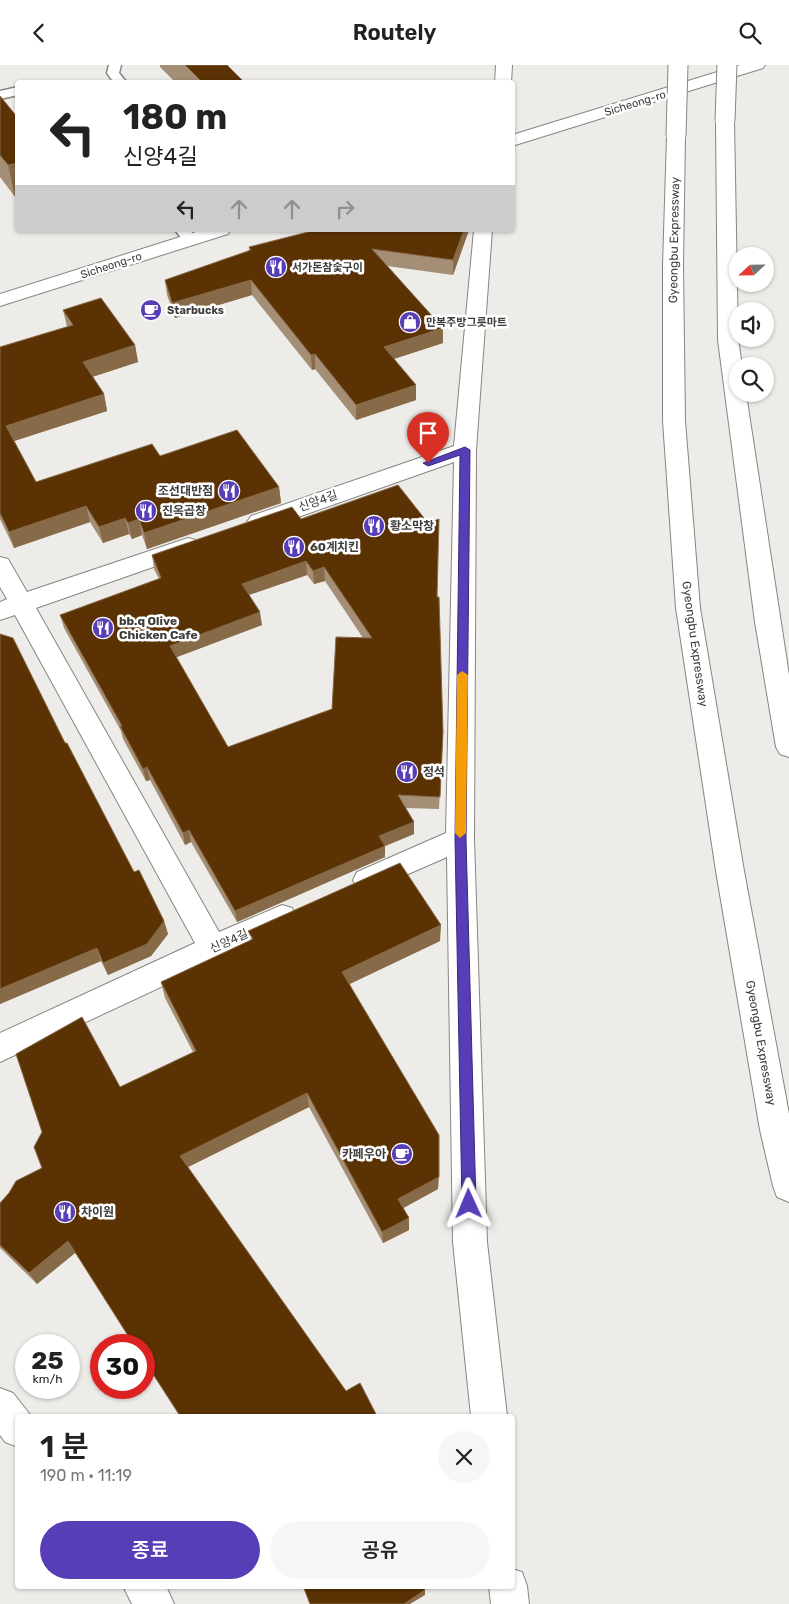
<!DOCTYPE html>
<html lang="ko">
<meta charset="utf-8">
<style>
body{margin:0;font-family:Rubik,"Noto Sans KR",sans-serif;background:#f6f6f6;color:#222;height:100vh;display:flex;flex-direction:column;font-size:19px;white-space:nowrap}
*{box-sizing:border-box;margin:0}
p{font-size:16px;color:#767676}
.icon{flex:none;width:28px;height:28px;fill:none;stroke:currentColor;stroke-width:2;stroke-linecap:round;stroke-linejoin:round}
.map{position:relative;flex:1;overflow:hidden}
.details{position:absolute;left:15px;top:1349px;width:500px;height:175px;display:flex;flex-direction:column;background:#fff;border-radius:5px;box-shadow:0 1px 4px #0004}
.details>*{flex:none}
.hud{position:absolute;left:15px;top:15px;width:500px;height:152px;border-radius:5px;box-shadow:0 1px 4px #0004;background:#fff;color:#222;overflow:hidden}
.needle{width:32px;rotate:248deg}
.buttons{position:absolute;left:729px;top:182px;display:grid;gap:10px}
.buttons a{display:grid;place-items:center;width:45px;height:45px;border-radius:50%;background:#fff;box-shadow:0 1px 4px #0004;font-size:25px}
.speed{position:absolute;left:15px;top:1269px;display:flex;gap:10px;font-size:25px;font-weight:700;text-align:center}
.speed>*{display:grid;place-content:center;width:65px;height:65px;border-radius:50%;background:#fff;box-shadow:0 1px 4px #0004;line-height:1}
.speed small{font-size:12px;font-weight:400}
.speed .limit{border:8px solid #d22;background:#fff;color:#111}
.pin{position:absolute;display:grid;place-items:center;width:42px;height:42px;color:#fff;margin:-51px -21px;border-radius:50% 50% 50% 0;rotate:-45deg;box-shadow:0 0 5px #0007}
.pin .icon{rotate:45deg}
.me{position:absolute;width:55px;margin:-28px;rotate:359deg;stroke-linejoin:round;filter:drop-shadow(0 0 4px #0008)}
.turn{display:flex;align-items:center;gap:18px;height:105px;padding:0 25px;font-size:22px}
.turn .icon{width:65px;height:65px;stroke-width:2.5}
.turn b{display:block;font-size:35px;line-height:42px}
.lanes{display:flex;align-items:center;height:48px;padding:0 25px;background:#0003;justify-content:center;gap:25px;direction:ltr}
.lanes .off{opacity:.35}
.round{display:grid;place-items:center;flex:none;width:52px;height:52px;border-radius:26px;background:#f6f6f6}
.head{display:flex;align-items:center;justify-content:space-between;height:85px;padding:0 25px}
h1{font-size:30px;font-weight:600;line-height:38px}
.button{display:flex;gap:10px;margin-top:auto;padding:10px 25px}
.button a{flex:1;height:58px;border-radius:30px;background:#573eb6;color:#fff;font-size:20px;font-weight:600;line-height:58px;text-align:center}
.button a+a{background:#f6f6f6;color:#222}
header{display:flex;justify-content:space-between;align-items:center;height:65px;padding:0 25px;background:#fff;font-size:22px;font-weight:600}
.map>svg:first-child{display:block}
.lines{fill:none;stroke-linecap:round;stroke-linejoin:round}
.lane-casing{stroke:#868582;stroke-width:3}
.street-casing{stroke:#868582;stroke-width:2}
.secondary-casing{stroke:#868582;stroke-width:2}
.highway-casing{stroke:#868582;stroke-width:2}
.lane{fill:#fff;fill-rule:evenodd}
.street{fill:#fff;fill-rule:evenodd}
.secondary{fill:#fff;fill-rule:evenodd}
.highway{fill:#fff;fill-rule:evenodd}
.highway-bridge-casing{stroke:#868582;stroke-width:21;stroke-linecap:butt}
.highway-bridge{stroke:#fff;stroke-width:19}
.wall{fill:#a48f76;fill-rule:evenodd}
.shaded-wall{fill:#876a48}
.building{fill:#5b3204;stroke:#876a48;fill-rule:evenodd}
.route{fill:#573eb6;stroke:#392876}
.slow{fill:#f59e0b}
.labels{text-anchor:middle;stroke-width:5;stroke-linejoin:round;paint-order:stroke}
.far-street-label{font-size:11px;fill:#3d3d3b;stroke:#fff}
.far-poi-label{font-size:11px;font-weight:bold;fill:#3d3d3b;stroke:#fff;text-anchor:start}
.street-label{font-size:12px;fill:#3d3d3b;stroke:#fff}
.poi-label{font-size:12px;font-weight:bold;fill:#3d3d3b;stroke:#fff;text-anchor:start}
</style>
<header><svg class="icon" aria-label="back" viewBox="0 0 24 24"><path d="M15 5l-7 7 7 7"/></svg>Routely<svg class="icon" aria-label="search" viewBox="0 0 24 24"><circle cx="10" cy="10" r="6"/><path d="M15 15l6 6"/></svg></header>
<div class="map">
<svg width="789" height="1539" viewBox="0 0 789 1539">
<rect width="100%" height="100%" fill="#edece8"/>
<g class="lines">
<g class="lane-casing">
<g id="lane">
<path d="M109,0H121L119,8L127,18H114L107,8Z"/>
<path d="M18,22V30L0,34V26Z"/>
<path d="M175,165H190L197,175L190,179L185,178Z"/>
</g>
</g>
<g class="street-casing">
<g id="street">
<path d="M496,0H512L511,18H495Z"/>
<path d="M474,165H492L476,385L474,774L487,1177L507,1351H471L453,1177L447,792L367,827L357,823L353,815L357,807L446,768L454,397L267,463L259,465L251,463L247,457L251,451L454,381Z"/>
<path d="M188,473L196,475L200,481L196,487L36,543L219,867L282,840L292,843L296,852L292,861L0,997V968L195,878L15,550L0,555V537L7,534L0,522V492L8,494L27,527Z"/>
<path d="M512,1504L522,1507L527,1521L529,1539H491L489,1521H512Z"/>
</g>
</g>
<g class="secondary-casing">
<g id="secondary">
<path d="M740,0H765L763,3L512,81V70Z"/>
<path d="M202,165H230L228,169L0,241V229Z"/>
<path d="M0,1323L13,1328L31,1351H18V1382L5,1377L0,1370Z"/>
<path d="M123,1521H166L174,1539H132Z"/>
</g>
</g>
<g class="highway-casing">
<g id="highway">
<path d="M725,51L731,52L734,56L738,274L742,301H738V329H746L789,610V692L780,689L776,682L755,557L718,275L716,56L719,52Z"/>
<path d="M676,66L682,67L685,71L683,200L685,356L700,543L744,806L789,1049V1137L777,1132L773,1121L760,1065L716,806L676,543L663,356V200L667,71L670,67Z"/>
</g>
</g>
<use href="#lane" class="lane"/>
<use href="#street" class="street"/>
<use href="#secondary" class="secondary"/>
<use href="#highway" class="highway"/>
<g class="highway-bridge-casing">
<g id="highway-bridge">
<path d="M725,56L727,0"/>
<path d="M676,71L678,0"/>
</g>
</g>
<use href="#highway-bridge" class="highway-bridge"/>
</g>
<g class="wall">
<path d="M160,0H227L245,18H176L160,2Z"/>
<path d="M0,31L18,53V131L15,132L0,112Z"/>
<path d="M469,165L453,210L387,201L443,278L394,294L416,335L356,355L315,304L312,305L252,230L175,253L167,230L165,215L249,186V182Z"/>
<path d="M63,245L135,280L138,297L92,312L104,329L107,346L14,376L36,417L160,391L279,422L281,438L147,484L142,470L132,474L129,469L103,478L90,457L14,483L0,454V282L67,262Z"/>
<path d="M301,454L437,532L443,667L439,744L405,743L414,769L385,781V792L237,857L191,777L185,780L150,715L146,716L123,674L121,666L64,563L60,550L159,514L154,504L152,490ZM307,510L314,519L325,516L363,573L332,644L228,682L176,592L262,560L249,530Z"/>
<path d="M0,569L65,678L134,807L164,856L168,869L151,891L108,910L101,896L0,939Z"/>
<path d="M248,866L440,876L350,919L438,1124L403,1143L409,1165L383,1178L309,1042L188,1102L346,1326L377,1351L75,1188L37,1219L0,1183V1138L42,1103L120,1022L193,987L165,933L161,917L250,876Z"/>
</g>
<g class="shaded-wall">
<path d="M18,98V131L15,132L8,100Z"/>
<path d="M464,165H469L453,210V195Z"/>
<path d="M251,215L252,230L175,253L172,238Z"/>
<path d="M443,263V278L384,297V282Z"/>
<path d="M135,280L138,297L86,314L83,297Z"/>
<path d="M315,289V304L312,305L311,290Z"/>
<path d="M416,320V335L356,355V340Z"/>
<path d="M104,329L107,346L11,377L6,361Z"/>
<path d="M279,422L281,438L147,484L144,468Z"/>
<path d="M86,441L90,457L14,483L9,467Z"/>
<path d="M125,453L129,469L103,478L99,462Z"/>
<path d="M139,454L142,470L132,474L128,458Z"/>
<path d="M306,496L307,510L243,532L242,519Z"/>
<path d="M324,502L325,516L314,519L313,506Z"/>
<path d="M260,547L262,560L172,594L170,581Z"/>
<path d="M147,702L150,715L146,716L143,704Z"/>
<path d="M414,757V769L385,781V792L237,857L235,846L379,771Z"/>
<path d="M189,765L191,777L185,780L183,768Z"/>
<path d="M164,856L168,869L151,891L108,910L103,898Z"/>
<path d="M441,860L440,876L343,922L342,907Z"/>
<path d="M97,883L101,896L0,939V924Z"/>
<path d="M307,1028L309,1042L184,1104L180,1091Z"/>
<path d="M439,1112L438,1124L398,1146V1134Z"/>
<path d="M409,1153V1165L383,1178L382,1167Z"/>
<path d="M68,1176L75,1188L37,1219L29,1208Z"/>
<path d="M425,1525V1530L410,1539H404Z"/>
</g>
<g class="building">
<path d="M185,0H227L245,18H203Z"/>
<path d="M0,31L18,53V98L8,100L0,90Z"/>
<path d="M316,165H464L453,195L372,184L443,263L384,282L416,320L356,340L315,289L311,290L251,215L172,238L165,215L251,185L249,182Z"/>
<path d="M101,233L135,280L83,297L104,329L6,361L36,417L152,379L160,391L237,365L279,422L144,468L139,454L128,458L125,453L99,462L86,441L9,467L0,448V282L73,260L63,245Z"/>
<path d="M398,420L428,458L439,454L437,532H439L443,667L440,732L398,730L414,757L379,771L385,781L235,846L189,765L183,768L147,702L143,704L120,661H122L60,550L161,513L152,490L292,442L301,454ZM306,496L313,506L324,502L372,573L336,572L332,644L228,682L170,581L260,547L242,519Z"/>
<path d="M0,569L13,573L65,678H67L134,807L139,805L164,856L147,879L103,898L97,883L0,924Z"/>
<path d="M400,798L441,860L342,907L439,1070V1112L398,1134L409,1153L382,1167L307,1028L180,1091L346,1326L360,1318L377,1351H180L144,1295V1280H134L68,1176L29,1208L0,1180V1138L9,1128L16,1116L42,1103L34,1082L42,1067L16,989L82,952L120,1022L196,986L161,917L253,874L248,866Z"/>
<path d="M303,1521H423L425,1525L404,1539H310Z"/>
</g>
<path class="route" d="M465,382L470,385L466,774L476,1139L474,1143L469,1145L464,1143L462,1139L455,774L460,390L428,401L423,398Z"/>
<path class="slow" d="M462,606L468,610L466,768L460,773L455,768L457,610Z"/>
<defs>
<g id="restaurant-disc" transform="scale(1.125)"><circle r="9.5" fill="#573eb6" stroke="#fff"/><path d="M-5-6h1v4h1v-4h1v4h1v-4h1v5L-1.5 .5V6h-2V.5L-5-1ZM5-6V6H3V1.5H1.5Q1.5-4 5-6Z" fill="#fff"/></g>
<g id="cafe-disc" transform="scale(1.125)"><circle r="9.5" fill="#573eb6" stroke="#fff"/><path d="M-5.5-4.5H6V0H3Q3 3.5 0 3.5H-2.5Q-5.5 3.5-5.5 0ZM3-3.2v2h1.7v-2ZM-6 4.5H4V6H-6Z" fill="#fff"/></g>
<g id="shop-disc" transform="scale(1.125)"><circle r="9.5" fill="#573eb6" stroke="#fff"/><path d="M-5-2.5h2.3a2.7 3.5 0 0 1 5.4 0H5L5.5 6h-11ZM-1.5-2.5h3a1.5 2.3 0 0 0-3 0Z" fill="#fff"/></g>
</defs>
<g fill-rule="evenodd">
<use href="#restaurant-disc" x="276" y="202"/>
<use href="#cafe-disc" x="151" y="245"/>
<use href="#shop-disc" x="410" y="257"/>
<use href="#restaurant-disc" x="229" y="426"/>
<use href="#restaurant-disc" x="146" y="446"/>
<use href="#restaurant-disc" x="374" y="461"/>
<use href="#restaurant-disc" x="294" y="482"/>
<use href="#restaurant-disc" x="103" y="563"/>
<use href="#restaurant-disc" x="407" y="707"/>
<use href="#cafe-disc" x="402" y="1089"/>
<use href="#restaurant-disc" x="65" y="1147"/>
</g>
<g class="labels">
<g class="far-street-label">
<text transform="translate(635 38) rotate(-17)" y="4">Sicheong-ro</text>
<text transform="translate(111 200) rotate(-18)" y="4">Sicheong-ro</text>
</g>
<g class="far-poi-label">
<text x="292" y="206">서가돈참숯구이</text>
<text x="167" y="249">Starbucks</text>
<text x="426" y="261">만복주방그릇마트</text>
</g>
<g class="street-label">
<text transform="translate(674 175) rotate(-89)" y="4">Gyeongbu Expressway</text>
<text transform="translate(318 436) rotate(-19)" y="4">신양4길</text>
<text transform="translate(695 579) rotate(82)" y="4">Gyeongbu Expressway</text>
<text transform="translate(229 876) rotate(-24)" y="4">신양4길</text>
<text transform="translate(761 978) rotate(80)" y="4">Gyeongbu Expressway</text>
</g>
<g class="poi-label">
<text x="213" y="430" text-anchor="end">조선대반점</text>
<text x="162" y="450">진옥곱창</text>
<text x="390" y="465">황소막창</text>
<text x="310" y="486">60계치킨</text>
<text x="119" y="560">bb.q Olive<tspan x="119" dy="14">Chicken Cafe</tspan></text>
<text x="423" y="711">정석</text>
<text x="386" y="1093" text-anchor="end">카페우아</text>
<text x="81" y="1151">차이원</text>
</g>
</g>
</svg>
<div class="buttons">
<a><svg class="needle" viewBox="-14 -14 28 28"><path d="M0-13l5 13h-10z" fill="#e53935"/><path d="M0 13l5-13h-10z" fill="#767676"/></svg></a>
<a><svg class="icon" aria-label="sound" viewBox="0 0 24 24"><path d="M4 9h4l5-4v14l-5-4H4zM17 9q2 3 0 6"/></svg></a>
<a><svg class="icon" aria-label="search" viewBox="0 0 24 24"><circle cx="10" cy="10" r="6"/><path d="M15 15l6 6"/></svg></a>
</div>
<div class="speed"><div>25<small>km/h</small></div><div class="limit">30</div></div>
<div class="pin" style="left:428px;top:398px;background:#d93025"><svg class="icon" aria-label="arrive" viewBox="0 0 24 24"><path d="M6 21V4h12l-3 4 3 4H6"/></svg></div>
<svg class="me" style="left:469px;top:1139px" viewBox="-20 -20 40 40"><path d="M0-17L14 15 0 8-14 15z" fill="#573eb6" stroke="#fff" stroke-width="4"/></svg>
<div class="hud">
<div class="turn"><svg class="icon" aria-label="left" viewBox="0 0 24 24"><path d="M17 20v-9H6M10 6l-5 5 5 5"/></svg><div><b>180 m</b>신양4길</div></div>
<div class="lanes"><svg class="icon" aria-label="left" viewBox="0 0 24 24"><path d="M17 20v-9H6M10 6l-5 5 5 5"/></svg><svg class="icon off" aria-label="ahead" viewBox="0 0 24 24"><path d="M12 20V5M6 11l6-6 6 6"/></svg><svg class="icon off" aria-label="ahead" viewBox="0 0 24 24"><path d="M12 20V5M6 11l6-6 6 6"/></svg><svg class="icon off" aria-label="right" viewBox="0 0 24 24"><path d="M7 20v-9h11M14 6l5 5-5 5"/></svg></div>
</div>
<section class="details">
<div class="head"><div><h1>1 분</h1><p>190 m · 11:19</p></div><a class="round"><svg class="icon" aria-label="close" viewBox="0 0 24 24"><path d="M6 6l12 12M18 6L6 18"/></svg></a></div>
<div class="button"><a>종료</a><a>공유</a></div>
</section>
</div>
